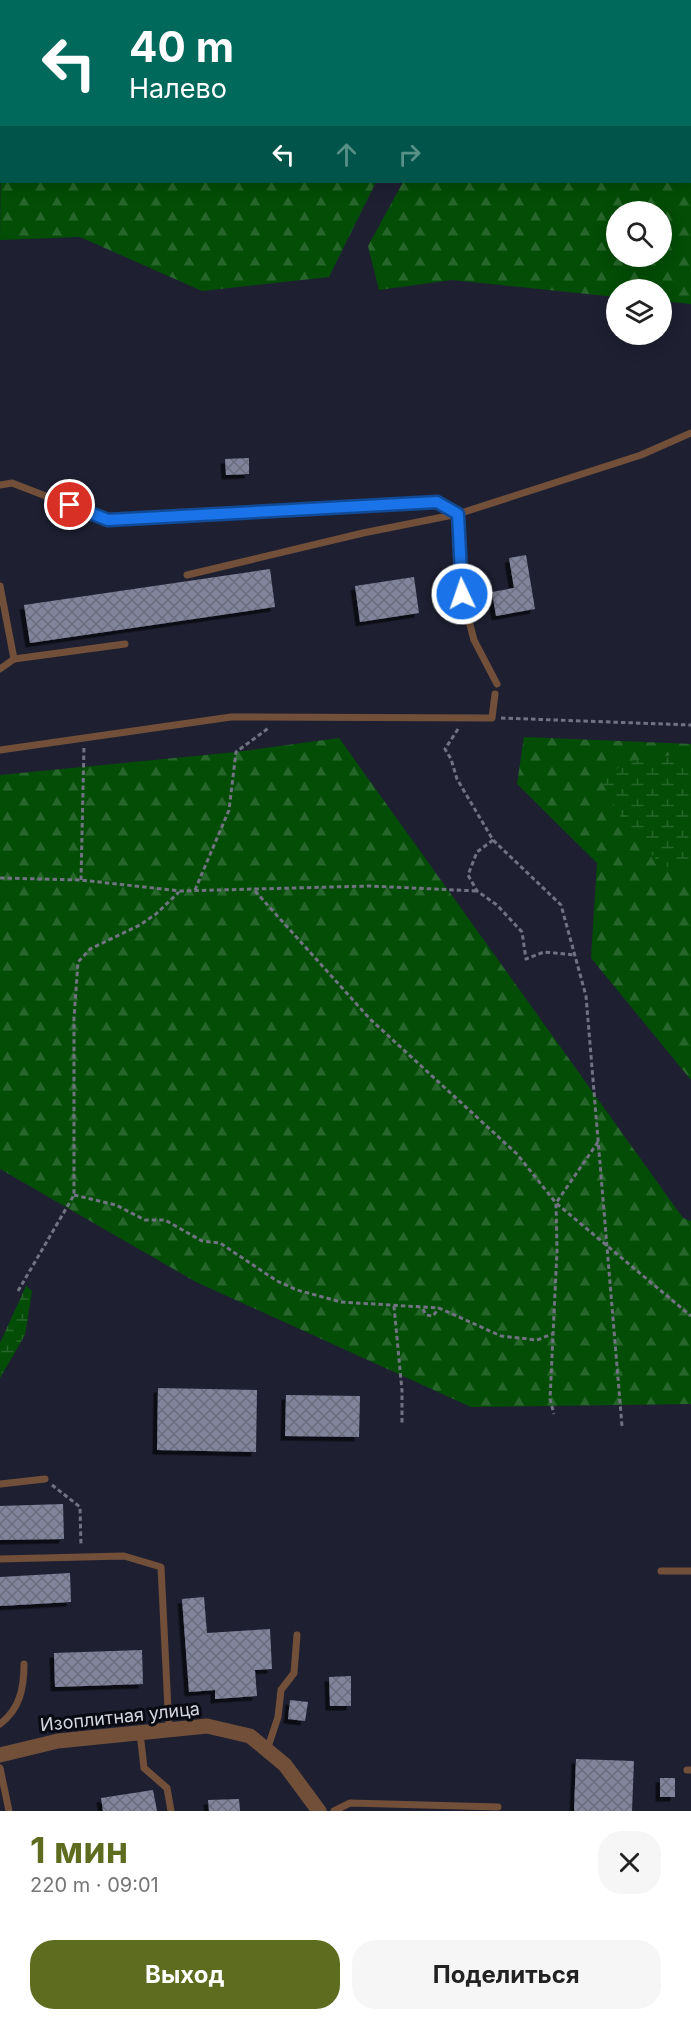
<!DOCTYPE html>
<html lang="ru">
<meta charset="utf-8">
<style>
body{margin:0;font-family:Inter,sans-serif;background:#f6f6f6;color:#222;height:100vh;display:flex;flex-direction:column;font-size:22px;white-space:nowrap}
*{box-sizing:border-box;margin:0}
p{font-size:20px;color:#767676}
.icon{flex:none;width:33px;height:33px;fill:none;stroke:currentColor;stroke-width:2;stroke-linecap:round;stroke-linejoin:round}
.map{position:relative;height:1811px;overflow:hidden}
.sheet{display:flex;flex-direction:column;background:#fff;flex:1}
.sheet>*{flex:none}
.banner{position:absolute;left:0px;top:0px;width:692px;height:183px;box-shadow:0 3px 15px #0003;background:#00695c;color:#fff;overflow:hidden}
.tools{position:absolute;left:606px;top:201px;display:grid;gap:12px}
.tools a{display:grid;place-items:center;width:66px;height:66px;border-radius:50%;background:#fff;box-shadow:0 3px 15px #0003;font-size:30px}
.pin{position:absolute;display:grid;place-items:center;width:51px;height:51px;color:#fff;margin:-26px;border:3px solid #fff;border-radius:50%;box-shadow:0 2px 6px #0007}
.me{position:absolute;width:66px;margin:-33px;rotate:357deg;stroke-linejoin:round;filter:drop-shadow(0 0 4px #0008)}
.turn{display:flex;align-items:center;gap:21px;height:126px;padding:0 30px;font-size:27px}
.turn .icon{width:78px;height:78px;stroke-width:2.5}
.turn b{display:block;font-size:42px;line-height:51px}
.lanes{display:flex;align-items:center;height:57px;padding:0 30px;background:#0003;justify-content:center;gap:30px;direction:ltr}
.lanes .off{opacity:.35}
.round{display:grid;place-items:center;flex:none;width:63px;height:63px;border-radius:24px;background:#f6f6f6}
.summary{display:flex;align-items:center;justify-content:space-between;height:102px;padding:0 30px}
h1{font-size:36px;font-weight:700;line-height:45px;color:#5e6c20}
.button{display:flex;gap:12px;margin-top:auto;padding:12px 30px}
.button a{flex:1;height:69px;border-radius:24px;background:#5e6c20;color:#fff;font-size:24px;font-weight:700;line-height:69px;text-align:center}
.button a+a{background:#f6f6f6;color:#222}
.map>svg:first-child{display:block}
.forest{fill:url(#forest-firs);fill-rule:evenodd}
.wetland{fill:url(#wetland-marsh)}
.building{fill:url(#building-cross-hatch);filter:url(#shadow)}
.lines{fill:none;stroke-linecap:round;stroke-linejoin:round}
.path{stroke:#717382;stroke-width:3;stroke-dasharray:4.5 3;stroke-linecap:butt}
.service{stroke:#714f39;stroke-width:7}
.tertiary{stroke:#714f39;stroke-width:15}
.route-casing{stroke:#114b97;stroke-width:15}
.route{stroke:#1a73e8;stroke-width:10}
.labels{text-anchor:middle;stroke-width:6;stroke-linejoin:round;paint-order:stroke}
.street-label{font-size:18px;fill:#d3d5e1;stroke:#090a12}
</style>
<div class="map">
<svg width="691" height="1811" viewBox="0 0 691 1811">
<defs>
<pattern id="forest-firs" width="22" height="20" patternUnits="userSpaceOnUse" patternTransform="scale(1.5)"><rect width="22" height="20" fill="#034d06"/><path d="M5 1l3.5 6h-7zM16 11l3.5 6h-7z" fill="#27662a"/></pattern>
<pattern id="wetland-marsh" width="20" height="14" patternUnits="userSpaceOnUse" patternTransform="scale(1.5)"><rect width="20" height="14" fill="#034d06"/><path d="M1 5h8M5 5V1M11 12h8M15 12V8" fill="none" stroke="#27662a"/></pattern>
<pattern id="building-cross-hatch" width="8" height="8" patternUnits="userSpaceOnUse" patternTransform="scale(1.5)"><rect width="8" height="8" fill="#81849b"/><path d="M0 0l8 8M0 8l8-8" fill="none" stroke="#6a6c7d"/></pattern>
<filter id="shadow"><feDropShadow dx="-4.5" dy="4.5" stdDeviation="0" flood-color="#0009"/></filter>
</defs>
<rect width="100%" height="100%" fill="#1e2032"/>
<g class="forest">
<path d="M63,0H463L63,1Z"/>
<path d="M477,0H640L477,1Z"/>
<path d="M691,99V304L662,301V290H616V297L452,280L379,290L368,246L403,182H690ZM616,212H662V256H616Z"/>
<path d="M1,145L2,182H376L329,277L202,291L80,237L0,240Z"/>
<path d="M524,737L691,744V1080L591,958L597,863L517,784Z"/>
<path d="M339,738L683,1218L691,1221V1404L471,1407L196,1282L0,1169V775L236,752Z"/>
</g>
<g class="wetland">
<path d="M0,0H47L2,2L0,112Z"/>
<path d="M679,754L691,756V866L663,867L624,823L601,781L626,762Z"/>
<path d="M26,1286L32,1291L25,1335L0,1378V1343Z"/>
</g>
<g class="building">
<path d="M249,458V474L226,475L225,459Z"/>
<path d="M526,555L535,609L496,616L492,592L514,588L509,558Z"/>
<path d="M270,569L275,607L30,643L24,605Z"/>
<path d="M414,577L419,613L360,622L355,586Z"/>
<path d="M158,1388L257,1390L256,1452L157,1450Z"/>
<path d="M286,1395L360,1396L359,1437L285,1436Z"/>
<path d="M63,1504L64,1539L0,1540V1506Z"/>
<path d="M70,1573L71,1602L0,1606V1577Z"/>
<path d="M204,1597L207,1633L270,1629L272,1669L255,1670L257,1696L215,1699V1690L189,1692L182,1599Z"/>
<path d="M142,1650L143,1684L55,1687L54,1653Z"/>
<path d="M351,1676V1706H330L329,1677Z"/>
<path d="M290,1700L308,1702L305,1721L288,1719Z"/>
<path d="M576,1759L634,1761L632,1811H574Z"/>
<rect x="660" y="1778" width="15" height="19"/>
<path d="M153,1790L157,1811H103L101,1798Z"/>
<path d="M239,1799L240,1811H209L208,1800Z"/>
</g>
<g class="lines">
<g class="path">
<path d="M501,718L691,725"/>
<path d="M458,729L445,749L451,759L457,779L493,840L561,905L586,996L622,1426"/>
<path d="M493,840L477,852L468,875L477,891L497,905L522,932L526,959L544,952L575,955"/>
<path d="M0,878L81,880L180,891L370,886L477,891"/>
<path d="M81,880L84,746"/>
<path d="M195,890L229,810L236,752L270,727"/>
<path d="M255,891L370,1019L517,1154L556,1203L557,1251L550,1399L554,1414"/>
<path d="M598,1142L556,1203L691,1316"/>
<path d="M74,1195L116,1205L145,1220H165L202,1241L220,1243L277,1281L297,1290L341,1302L439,1308L501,1336L537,1340L552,1334"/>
<path d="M18,1291L74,1195V1018L78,962L90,949L140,925L156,914L179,892"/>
<path d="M394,1306L402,1391V1424"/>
<path d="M423,1309L426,1315L433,1316L439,1308"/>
<path d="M52,1485L80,1507L81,1546"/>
</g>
<g class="service">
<path d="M0,485L12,483L108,520L437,502L458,514"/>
<path d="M458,514L462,594L474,640L497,684"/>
<path d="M187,575L363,533L458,514L641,455L691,433"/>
<path d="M0,586L14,659"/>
<path d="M0,669L14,659L125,644"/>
<path d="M0,750L231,717L492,718L495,694"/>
<path d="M0,1484L45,1479"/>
<path d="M0,1559L124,1556L161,1567L169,1730"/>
<path d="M661,1571H691"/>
<path d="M0,1724C20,1709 24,1688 24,1664"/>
<path d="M140,1733L144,1768L167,1788L171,1811"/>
<path d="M267,1750L278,1717L281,1690L294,1673L297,1635"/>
<path d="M0,1768L9,1811"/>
<path d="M687,1770H691"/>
<path d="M334,1811L350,1803L498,1807"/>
</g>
<path class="tertiary" d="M0,1755L58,1741L207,1726L250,1736L285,1765L319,1811"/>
</g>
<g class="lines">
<g class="route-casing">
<path id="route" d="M70,505L108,520L437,502L458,514L462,594"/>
</g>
<use href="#route" class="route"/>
</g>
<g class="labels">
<g class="street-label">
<text transform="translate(120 1717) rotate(-6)" y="6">Изоплитная улица</text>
</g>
</g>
</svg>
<div class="tools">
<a><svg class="icon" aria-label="search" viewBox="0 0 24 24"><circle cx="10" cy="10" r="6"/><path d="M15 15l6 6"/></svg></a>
<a><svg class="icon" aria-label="layers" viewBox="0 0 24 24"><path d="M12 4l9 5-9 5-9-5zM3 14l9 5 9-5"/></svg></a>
</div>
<div class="pin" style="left:70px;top:505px;background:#d93025"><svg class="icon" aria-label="arrive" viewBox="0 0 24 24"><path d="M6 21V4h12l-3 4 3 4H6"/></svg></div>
<svg class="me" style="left:462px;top:594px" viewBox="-20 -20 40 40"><circle r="17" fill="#1a73e8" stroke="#fff" stroke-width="3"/><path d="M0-11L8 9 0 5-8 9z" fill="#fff"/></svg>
<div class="banner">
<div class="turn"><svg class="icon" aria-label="left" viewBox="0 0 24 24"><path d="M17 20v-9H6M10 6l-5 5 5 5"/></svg><div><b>40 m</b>Налево</div></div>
<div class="lanes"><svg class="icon" aria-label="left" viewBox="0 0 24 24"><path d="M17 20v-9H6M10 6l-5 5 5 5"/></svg><svg class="icon off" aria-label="ahead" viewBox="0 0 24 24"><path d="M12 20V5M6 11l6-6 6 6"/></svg><svg class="icon off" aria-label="right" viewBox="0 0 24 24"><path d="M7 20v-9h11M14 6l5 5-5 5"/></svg></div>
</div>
</div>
<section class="sheet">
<div class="summary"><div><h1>1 мин</h1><p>220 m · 09:01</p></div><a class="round"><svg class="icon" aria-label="close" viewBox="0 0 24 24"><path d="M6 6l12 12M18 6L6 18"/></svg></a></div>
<div class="button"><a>Выход</a><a>Поделиться</a></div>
</section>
